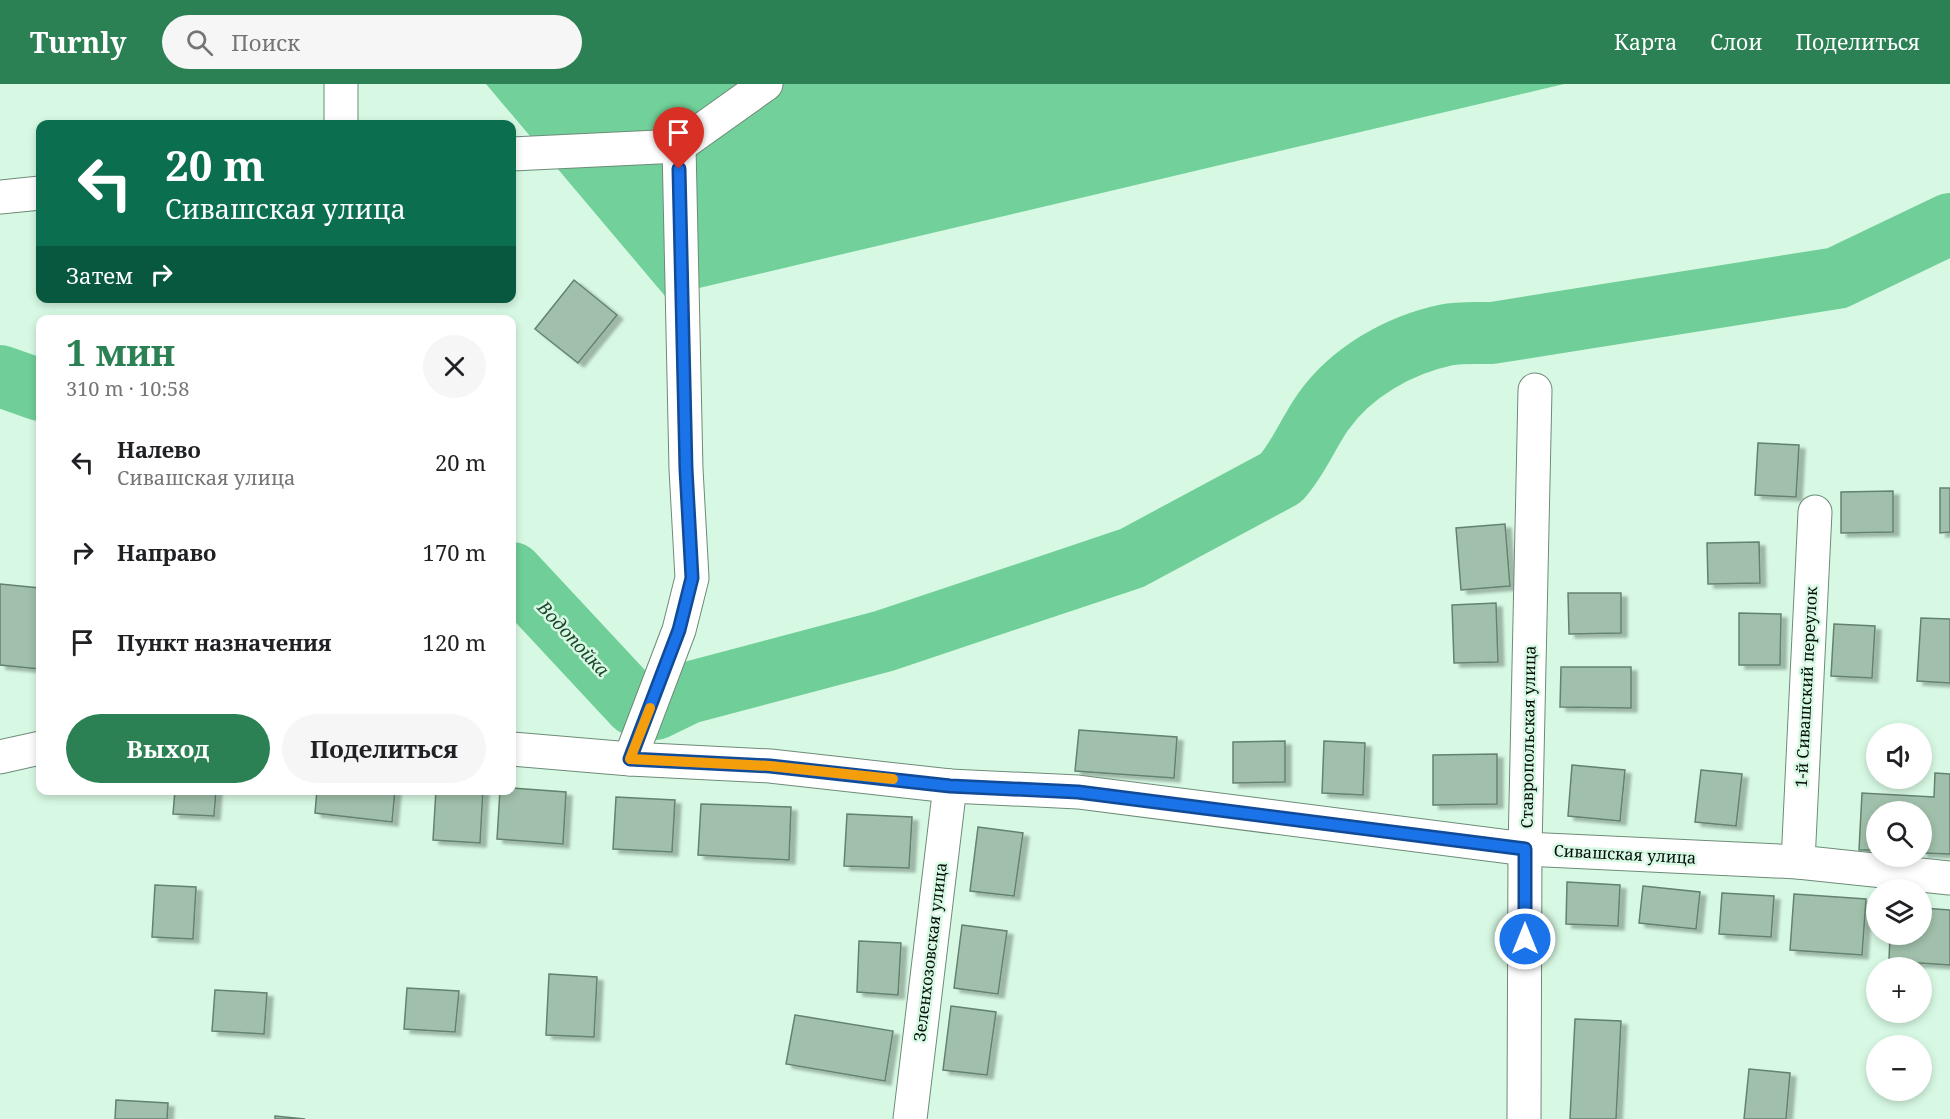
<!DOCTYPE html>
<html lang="ru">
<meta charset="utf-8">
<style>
body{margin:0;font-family:"Noto Serif",serif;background:#f6f6f6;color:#202124;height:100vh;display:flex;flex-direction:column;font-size:22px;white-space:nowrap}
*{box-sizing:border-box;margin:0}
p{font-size:20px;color:#757577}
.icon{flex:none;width:33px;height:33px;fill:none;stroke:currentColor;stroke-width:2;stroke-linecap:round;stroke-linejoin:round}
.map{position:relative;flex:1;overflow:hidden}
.details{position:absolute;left:36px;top:231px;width:480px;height:480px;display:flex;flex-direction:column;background:#fff;border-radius:12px;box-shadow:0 3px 9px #0003}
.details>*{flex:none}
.guide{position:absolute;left:36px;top:36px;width:480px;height:183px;border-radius:12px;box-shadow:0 3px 9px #0003;background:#0b6e4f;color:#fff;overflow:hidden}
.buttons{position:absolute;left:1866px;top:639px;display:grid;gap:12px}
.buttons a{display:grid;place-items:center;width:66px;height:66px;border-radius:50%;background:#fff;box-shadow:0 3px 9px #0003;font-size:30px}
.pin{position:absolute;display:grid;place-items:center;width:51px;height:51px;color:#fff;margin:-62px -26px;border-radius:50% 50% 50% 0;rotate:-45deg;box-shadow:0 0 6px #0007}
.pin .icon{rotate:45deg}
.me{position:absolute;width:66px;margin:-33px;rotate:0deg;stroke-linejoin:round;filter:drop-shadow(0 0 4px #0008)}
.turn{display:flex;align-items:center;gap:21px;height:126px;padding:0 30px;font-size:27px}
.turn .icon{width:78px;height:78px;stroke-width:2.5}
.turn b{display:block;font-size:42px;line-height:51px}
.then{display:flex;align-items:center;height:57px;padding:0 30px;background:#0003;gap:12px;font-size:22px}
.round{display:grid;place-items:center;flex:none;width:63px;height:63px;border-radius:32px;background:#f6f6f6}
.summary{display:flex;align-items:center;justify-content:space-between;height:102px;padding:0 30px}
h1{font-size:36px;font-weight:700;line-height:45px;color:#2c8154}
.primary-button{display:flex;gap:12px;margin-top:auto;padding:12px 30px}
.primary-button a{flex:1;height:69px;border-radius:36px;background:#2c8154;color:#fff;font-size:24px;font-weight:700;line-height:69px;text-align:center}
.primary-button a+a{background:#f6f6f6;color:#202124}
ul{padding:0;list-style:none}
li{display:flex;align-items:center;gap:18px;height:90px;padding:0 30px}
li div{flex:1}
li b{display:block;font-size:22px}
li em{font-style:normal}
header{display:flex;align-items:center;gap:36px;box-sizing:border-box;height:84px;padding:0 30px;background:#2c8154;color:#fff}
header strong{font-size:28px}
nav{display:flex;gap:33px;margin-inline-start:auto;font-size:21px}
.search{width:420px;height:54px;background:#f6f6f6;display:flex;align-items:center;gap:15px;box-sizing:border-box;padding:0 21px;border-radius:33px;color:#757577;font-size:22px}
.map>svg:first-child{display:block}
.forest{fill:#72d19a}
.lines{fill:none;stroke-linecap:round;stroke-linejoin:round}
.river{stroke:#70cf98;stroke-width:62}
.building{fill:#a0c0ab;stroke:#64826f;stroke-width:1.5;filter:url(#shadow)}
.minor-casing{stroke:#6d8b78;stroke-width:35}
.minor{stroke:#fff;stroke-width:33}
.route-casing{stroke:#114b97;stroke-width:15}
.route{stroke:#1a73e8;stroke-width:10}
.slow{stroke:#f59e0b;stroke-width:10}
.labels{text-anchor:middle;stroke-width:5;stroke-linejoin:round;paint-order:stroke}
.street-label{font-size:16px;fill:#040e08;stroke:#d7f9e3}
.water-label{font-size:18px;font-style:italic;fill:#1d442e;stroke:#d7f9e3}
</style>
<header>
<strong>Turnly</strong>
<div class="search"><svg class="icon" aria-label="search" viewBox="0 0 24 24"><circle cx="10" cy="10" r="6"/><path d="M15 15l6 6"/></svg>Поиск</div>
<nav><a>Карта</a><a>Слои</a><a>Поделиться</a></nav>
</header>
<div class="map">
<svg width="1950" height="1035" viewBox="0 0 1950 1035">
<defs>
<filter id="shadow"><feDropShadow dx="6" dy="4" stdDeviation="1.5" flood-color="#0004"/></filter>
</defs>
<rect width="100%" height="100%" fill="#d7f9e3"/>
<path class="forest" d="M486,0H1564L665,212Z"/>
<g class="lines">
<g class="river">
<path d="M0,292L40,306"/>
<path d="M512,489L635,621"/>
<path d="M655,625L688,609L884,557L1132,474L1281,394C1299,374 1308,349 1323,328C1351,288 1399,261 1446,251C1460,248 1477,249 1492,249L1837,194L1950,140"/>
</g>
</g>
<g class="building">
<path d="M574,196L617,231L578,279L535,245Z"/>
<path d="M1758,359L1799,361L1796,413L1755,411Z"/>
<path d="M1940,404H1950V448L1940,449Z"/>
<path d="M1893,407V448L1841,449V408Z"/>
<path d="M1505,440L1510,502L1461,506L1456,444Z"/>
<path d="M1759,458L1760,499L1708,500L1707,459Z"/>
<path d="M0,500L40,504V585L0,581Z"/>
<path d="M1568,509H1621V549L1569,550Z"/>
<path d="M1496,519L1498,578L1454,579L1452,521Z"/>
<path d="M1739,529L1781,530L1780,581H1739Z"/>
<path d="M1921,534L1950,535V599L1917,597Z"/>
<path d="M1834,540L1875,542L1872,594L1831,592Z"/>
<path d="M1561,583H1631V624L1560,623Z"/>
<path d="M1079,646L1177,653L1174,694L1075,687Z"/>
<path d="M1285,657V698L1233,699V658Z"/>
<path d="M1324,657L1365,659L1363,711L1322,709Z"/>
<path d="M1497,670V720L1433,721V671Z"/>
<path d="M1572,681L1625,686L1620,737L1568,732Z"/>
<path d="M1701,686L1742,690L1736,742L1695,738Z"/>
<path d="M1935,689L1950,690V770L1922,769V728H1876V766H1859L1862,709L1934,713Z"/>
<path d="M512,704L566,708L563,760L497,755L500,706H512Z"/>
<path d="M175,706H216L214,732L173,730Z"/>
<path d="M317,706H395L392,738L315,729Z"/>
<path d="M436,706H483L480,759L433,756Z"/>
<path d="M616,713L675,716L672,768L613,765Z"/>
<path d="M701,720L791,723L789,776L698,771Z"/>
<path d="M847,730L912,733L909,784L844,782Z"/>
<path d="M978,743L1023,749L1014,812L970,807Z"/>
<path d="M1567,798L1620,801L1618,842L1566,840Z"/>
<path d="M155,801L196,803L193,855L152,853Z"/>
<path d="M1643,802L1700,808L1696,845L1639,839Z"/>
<path d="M1722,809L1774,812L1771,853L1719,850Z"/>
<path d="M1794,810L1866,815L1862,871L1790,866Z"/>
<path d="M1922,824L1950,826V881L1889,877L1890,850H1922Z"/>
<path d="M962,841L1007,847L998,910L954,904Z"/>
<path d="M859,857L901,859L898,911L857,908Z"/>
<path d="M549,890L597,893L594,953L546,951Z"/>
<path d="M407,904L459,907L455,948L404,945Z"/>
<path d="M215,906L267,909L264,950L212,947Z"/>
<path d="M951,922L996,928L987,991L943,986Z"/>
<path d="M795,931L893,947L885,997L786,980Z"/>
<path d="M1575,935L1621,937L1616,1035H1570Z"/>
<path d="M1749,985L1790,989L1786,1035H1744Z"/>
<path d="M116,1016L168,1019L167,1035H115Z"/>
<path d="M275,1032L305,1035H275Z"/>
</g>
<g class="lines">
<g class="minor-casing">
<g id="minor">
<path d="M341,40V0"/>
<path d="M512,70L679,62L766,0"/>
<path d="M0,113L40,109"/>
<path d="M512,665L630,675L770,682L950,702L1078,708L1525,765L1798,778L1950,794"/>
<path d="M0,673L40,664"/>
<path d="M630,675L679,546L692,494L686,385L679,62"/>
<path d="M1798,778L1815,428"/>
<path d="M910,1035L950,702"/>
<path d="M1524,1035L1525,765L1535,306"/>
</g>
</g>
<use href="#minor" class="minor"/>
</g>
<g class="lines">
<g class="route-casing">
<path id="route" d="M679,85L686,385L692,494L679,546L630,675L770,682L950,702L1078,708L1525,765V855"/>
</g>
<use href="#route" class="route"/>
<path class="slow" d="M650,624L630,675L770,682L893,695"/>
</g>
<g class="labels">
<g class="street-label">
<text transform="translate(1806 603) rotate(-87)" y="6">1-й Сивашский переулок</text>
<text transform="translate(1528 653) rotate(-89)" y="6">Ставропольская улица</text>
<text transform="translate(1625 770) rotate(3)" y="6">Сивашская улица</text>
<text transform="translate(930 868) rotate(-83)" y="6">Зеленхозовская улица</text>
</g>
<g class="water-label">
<text transform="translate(573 555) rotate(47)" y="6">Водопойка</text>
</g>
</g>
</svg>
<div class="buttons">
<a><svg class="icon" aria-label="sound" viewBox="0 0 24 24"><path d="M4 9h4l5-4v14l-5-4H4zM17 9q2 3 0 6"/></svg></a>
<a><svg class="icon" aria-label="search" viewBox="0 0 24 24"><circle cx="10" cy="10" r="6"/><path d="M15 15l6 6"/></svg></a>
<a><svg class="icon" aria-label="layers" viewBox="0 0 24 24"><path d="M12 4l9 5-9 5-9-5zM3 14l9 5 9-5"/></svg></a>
<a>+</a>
<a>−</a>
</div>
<div class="pin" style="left:679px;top:85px;background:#d93025"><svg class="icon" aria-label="arrive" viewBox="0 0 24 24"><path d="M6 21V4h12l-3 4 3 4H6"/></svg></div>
<svg class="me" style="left:1525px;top:855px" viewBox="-20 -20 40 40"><circle r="17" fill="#1a73e8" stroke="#fff" stroke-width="3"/><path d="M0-11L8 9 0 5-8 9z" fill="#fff"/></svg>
<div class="guide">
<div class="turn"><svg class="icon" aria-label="left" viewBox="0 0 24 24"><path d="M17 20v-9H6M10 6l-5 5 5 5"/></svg><div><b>20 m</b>Сивашская улица</div></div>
<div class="then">Затем<svg class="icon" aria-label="right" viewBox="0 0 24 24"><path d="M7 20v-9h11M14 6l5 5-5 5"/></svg></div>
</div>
<section class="details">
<div class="summary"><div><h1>1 мин</h1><p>310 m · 10:58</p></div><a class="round"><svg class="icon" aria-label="close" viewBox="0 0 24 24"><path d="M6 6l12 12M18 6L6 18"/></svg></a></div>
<ul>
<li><svg class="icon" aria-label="left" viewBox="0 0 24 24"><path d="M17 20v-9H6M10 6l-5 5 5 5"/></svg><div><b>Налево</b><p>Сивашская улица</p></div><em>20 m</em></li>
<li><svg class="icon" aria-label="right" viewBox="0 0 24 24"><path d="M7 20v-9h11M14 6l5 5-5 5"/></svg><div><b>Направо</b></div><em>170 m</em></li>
<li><svg class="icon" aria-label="arrive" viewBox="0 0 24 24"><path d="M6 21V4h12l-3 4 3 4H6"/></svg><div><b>Пункт назначения</b></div><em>120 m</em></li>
</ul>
<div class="primary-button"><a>Выход</a><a>Поделиться</a></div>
</section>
</div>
